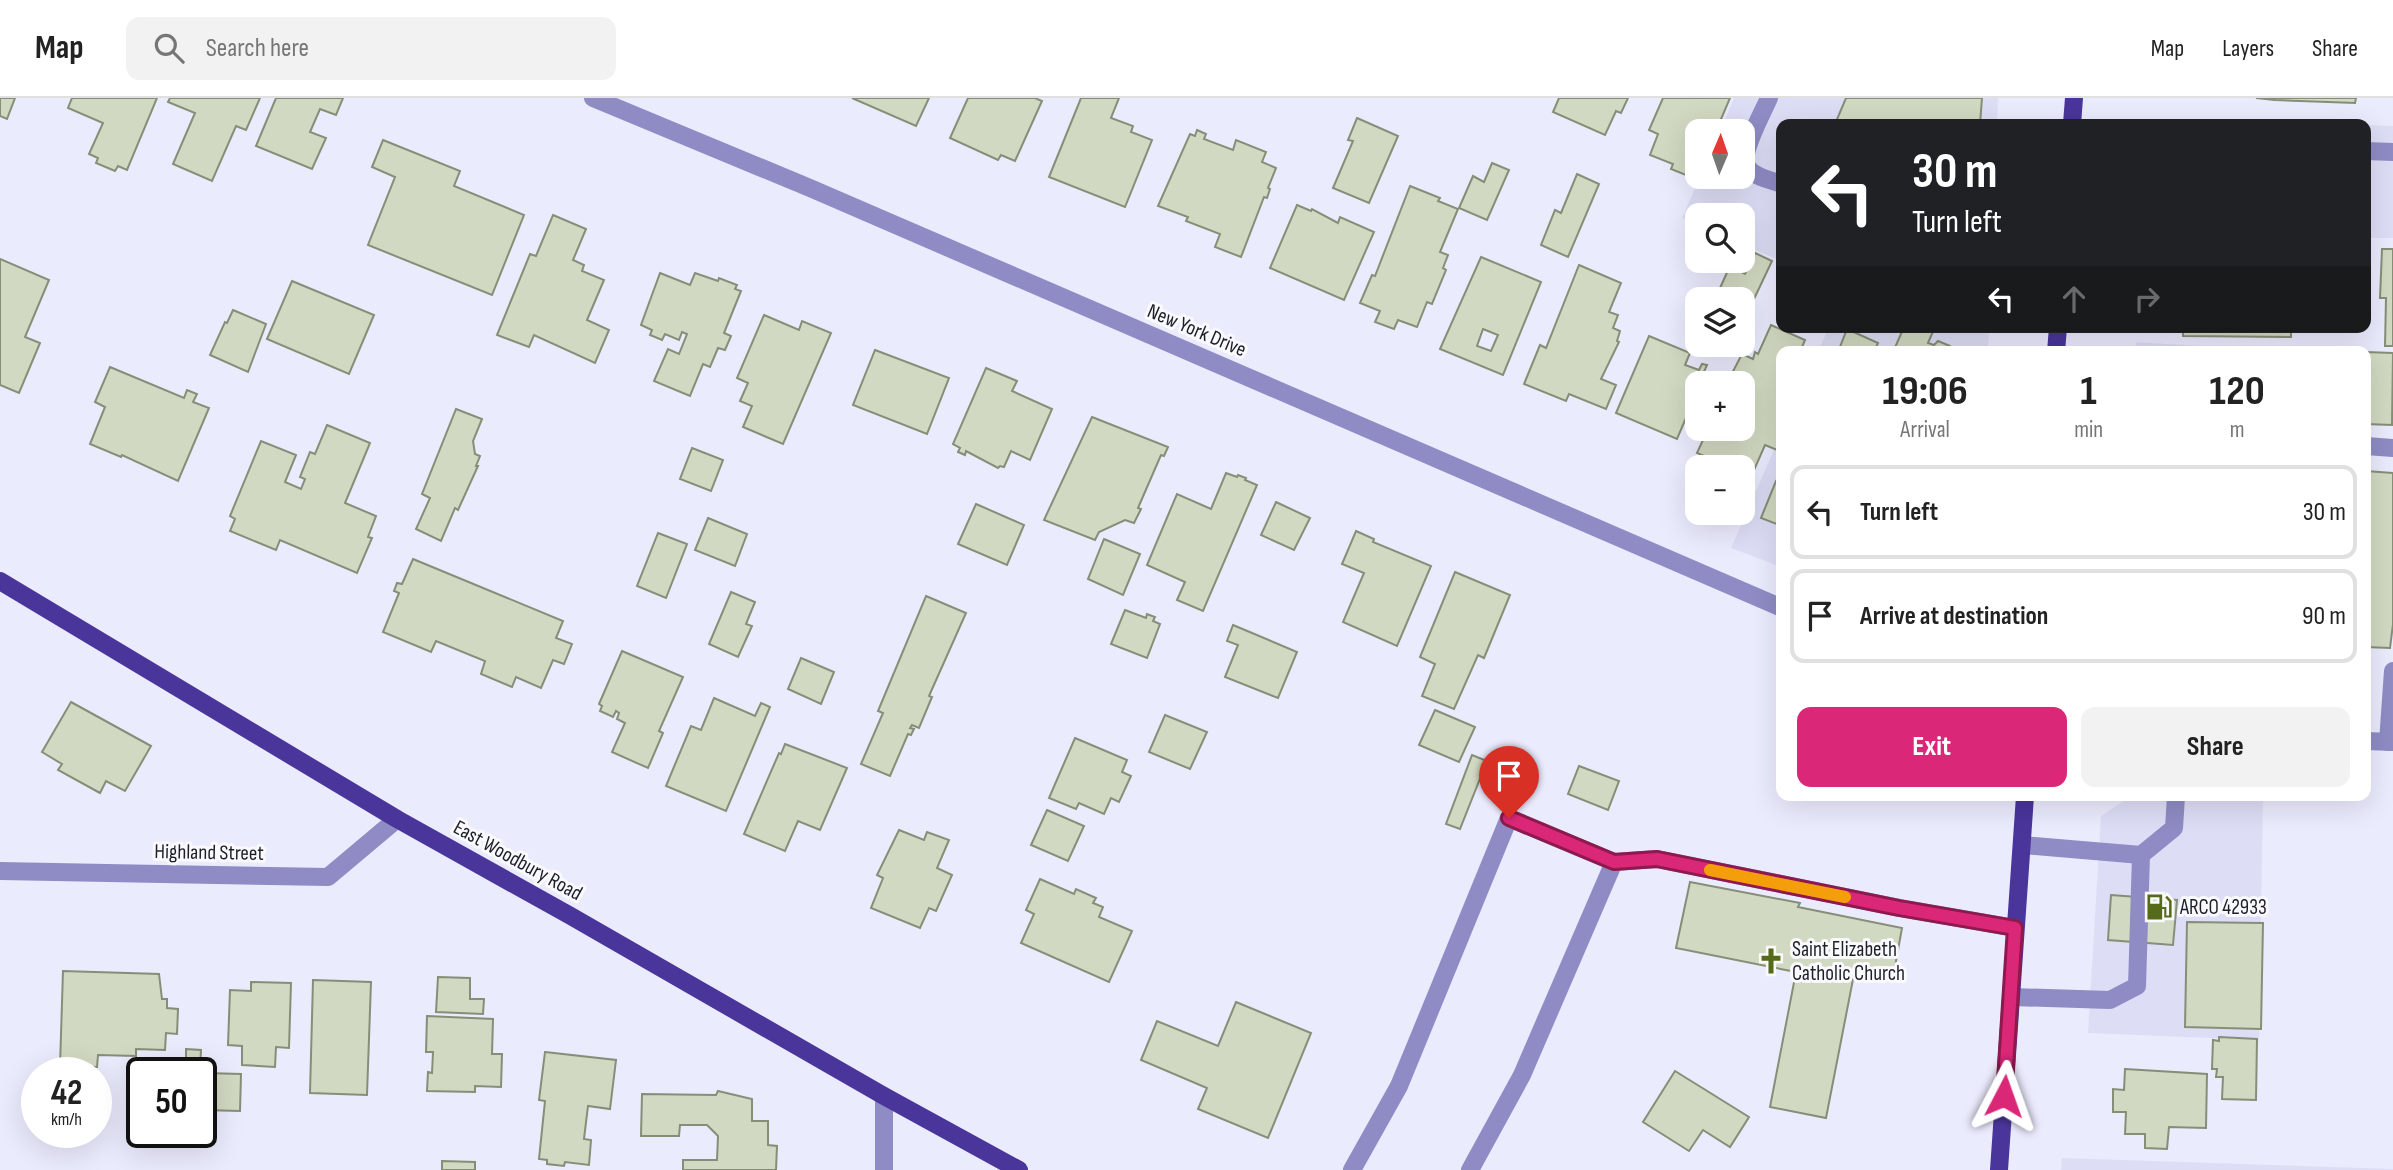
<!DOCTYPE html>
<meta charset="utf-8">
<style>
body{margin:0;font-family:"Sofia Sans Condensed",sans-serif;background:#f2f2f2;color:#222;height:100vh;display:flex;flex-direction:column;font-size:26px;white-space:nowrap}
*{box-sizing:border-box;margin:0}
p{font-size:23px;color:#767676}
.icon{flex:none;width:38px;height:38px;fill:none;stroke:currentColor;stroke-width:2;stroke-linecap:round;stroke-linejoin:round}
.map{position:relative;flex:1;overflow:hidden}
.panel{position:absolute;left:1776px;top:248px;width:595px;height:455px;display:flex;flex-direction:column;background:#fff;border-radius:14px;box-shadow:0 7px 28px #0002}
.panel>*{flex:none}
.banner{position:absolute;left:1776px;top:21px;width:595px;height:214px;border-radius:14px;box-shadow:0 7px 28px #0002;background:#202124;color:#fff;overflow:hidden}
.needle{width:46px;rotate:2deg}
.buttons{position:absolute;left:1685px;top:21px;display:grid;gap:14px}
.buttons a{display:grid;place-items:center;width:70px;height:70px;border-radius:14px;background:#fff;box-shadow:0 7px 28px #0002;font-size:35px}
.speed{position:absolute;left:21px;top:959px;display:flex;gap:14px;font-size:35px;font-weight:700;text-align:center}
.speed>*{display:grid;place-content:center;width:91px;height:91px;border-radius:50%;background:#fff;box-shadow:0 7px 28px #0002;line-height:1}
.speed small{font-size:18px;font-weight:400}
.speed .limit{border:4px solid #111;border-radius:10px;background:#fff;color:#111}
.pin{position:absolute;display:grid;place-items:center;width:60px;height:60px;color:#fff;margin:-72px -30px;border-radius:50% 50% 50% 0;rotate:-45deg;box-shadow:0 0 7px #0007}
.pin .icon{rotate:45deg}
.me{position:absolute;width:77px;margin:-38px;rotate:4deg;stroke-linejoin:round;filter:drop-shadow(0 0 5px #0008)}
.turn{display:flex;align-items:center;gap:24px;height:147px;padding:0 21px;font-size:32px}
.turn .icon{width:91px;height:91px;stroke-width:2.5}
.turn b{display:block;font-size:49px;line-height:60px}
.lanes{display:flex;align-items:center;height:66px;padding:0 21px;background:#0003;justify-content:center;gap:35px;direction:ltr}
.lanes .off{opacity:.35}
.eta{display:flex;justify-content:space-evenly;align-items:center;height:119px;text-align:center}
.eta b{font-size:42px;font-weight:700;line-height:49px}
.button{display:flex;gap:14px;margin-top:auto;padding:14px 21px}
.button a{flex:1;height:80px;border-radius:14px;background:#db2777;color:#fff;font-size:28px;font-weight:700;line-height:80px;text-align:center}
.button a+a{background:#f2f2f2;color:#222}
ul{padding:0;list-style:none}
li{display:flex;align-items:center;gap:21px;height:94px;margin:0 14px 10px;padding:0 7px;border:4px solid #e0e0e0;border-radius:14px}
li div{flex:1}
li b{display:block;font-size:26px}
li em{font-style:normal}
header{display:flex;align-items:center;gap:42px;box-sizing:border-box;height:98px;padding:0 35px;background:#fff;border-bottom:2px solid #e0e0e0}
header strong{font-size:33px}
nav{display:flex;gap:38px;margin-inline-start:auto;font-size:24px}
.search{width:490px;height:63px;background:#f2f2f2;display:flex;align-items:center;gap:18px;box-sizing:border-box;padding:0 24px;border-radius:14px;color:#767676;font-size:26px}
.map>svg:first-child{display:block}
.built{fill:#ddddf6}
.building{fill:#d1d9c2;stroke:#868e78;stroke-width:2;fill-rule:evenodd}
.lines{fill:none;stroke-linecap:round;stroke-linejoin:round}
.minor{stroke:#8f8cc5;stroke-width:18}
.major{stroke:#4a359b;stroke-width:18}
.route-casing{stroke:#8e194d;stroke-width:18}
.route{stroke:#db2777;stroke-width:12}
.slow{stroke:#f59e0b;stroke-width:12}
.labels{text-anchor:middle;stroke-width:6;stroke-linejoin:round;paint-order:stroke}
.street-label{font-size:21px;fill:#1e1e27;stroke:#f9f9fe}
.poi-label{font-size:21px;fill:#1e1e27;stroke:#f9f9fe;text-anchor:start}
</style>
<header>
<strong>Map</strong>
<div class="search"><svg class="icon" aria-label="search" viewBox="0 0 24 24"><circle cx="10" cy="10" r="6"/><path d="M15 15l6 6"/></svg>Search here</div>
<nav><a>Map</a><a>Layers</a><a>Share</a></nav>
</header>
<div class="map">
<svg width="2393" height="1072" viewBox="0 0 2393 1072">
<rect width="100%" height="100%" fill="#ebebfe"/>
<g class="built">
<path d="M1734,0H1998L1997,26H1782L1781,163L1743,147V117H1698L1697,127L1682,120L1700,79H1743V33H1720Z"/>
<path d="M2366,27L2393,28V140H2366Z"/>
<path d="M1829,229H1989L1988,254H1818Z"/>
<path d="M2136,244L2291,254H2135Z"/>
<path d="M1781,336V469L1731,450Z"/>
<path d="M2131,698L2263,703L2259,942L2088,935L2101,718Z"/>
<path d="M2062,1060L2393,1071V1072H2061Z"/>
</g>
<g class="building">
<path d="M0,0H15L7,21L0,18Z"/>
<path d="M72,0H157L127,72L118,68L115,73L96,65L98,60L89,56L103,25L68,10Z"/>
<path d="M170,0H260L246,32L236,28L212,83L173,66L195,15L168,4Z"/>
<path d="M276,0H343L336,17L320,11L310,34L326,40L312,71L256,48Z"/>
<path d="M852,0H929L916,28Z"/>
<path d="M968,0H1035L1042,3L1015,63L1001,57L998,62L950,40Z"/>
<path d="M1081,0H1119L1111,20L1133,28L1131,34L1152,42L1125,109L1049,79Z"/>
<path d="M1559,0H1628L1621,15L1616,13L1605,37L1553,14Z"/>
<path d="M1663,0H1730L1716,33H1698L1696,81L1671,71L1673,66L1650,57L1658,36L1649,32Z"/>
<path d="M1846,0H1982L1980,26H1835Z"/>
<path d="M2256,0H2356L2355,5L2275,2Z"/>
<path d="M1357,20L1398,38L1369,105L1333,90L1353,43L1348,42Z"/>
<path d="M1197,32L1206,36L1204,41L1233,52L1236,42L1266,54L1262,64L1276,70L1268,90L1270,91L1267,100L1264,99L1241,159L1215,149L1220,136L1186,123L1188,119L1158,108L1190,36L1195,38Z"/>
<path d="M383,42L460,73L454,88L524,117L492,197L368,147L395,79L372,69Z"/>
<path d="M1492,65L1509,72L1487,122L1459,110L1473,78L1484,84Z"/>
<path d="M1577,76L1599,86L1568,159L1541,147L1555,112L1561,115Z"/>
<path d="M1410,88L1440,100L1438,103L1458,111L1440,154L1448,157L1443,170L1446,172L1432,206L1427,204L1417,229L1398,222L1394,231L1375,224L1380,213L1360,205L1372,177L1375,178Z"/>
<path d="M1297,107L1311,113L1312,111L1338,125L1340,119L1374,134L1344,202L1270,170Z"/>
<path d="M553,117L586,131L573,162L584,167L582,173L604,182L587,222L609,232L595,265L534,237L529,249L497,237L530,156L536,158Z"/>
<path d="M2382,151H2393V248H2385L2386,200H2380Z"/>
<path d="M1755,155L1772,163L1745,220L1743,201H1715L1730,168L1745,176Z"/>
<path d="M1481,159L1541,184L1503,277L1440,251ZM1483,231L1498,237L1491,253L1477,248Z"/>
<path d="M0,161L49,182L25,239L40,245L19,295L0,287Z"/>
<path d="M1579,167L1621,185L1609,214L1618,217L1613,230L1620,233L1617,243L1619,244L1601,281L1616,287L1606,311L1569,296L1566,303L1524,286L1540,247L1546,250Z"/>
<path d="M660,175L690,187L695,175L718,183L719,180L737,187L735,191L741,193L724,235L731,238L725,252L718,250L710,269L703,266L690,298L654,283L668,251L679,256L687,236L682,234L679,242L665,236L662,242L650,237L652,232L641,227Z"/>
<path d="M292,183L374,217L349,276L267,241Z"/>
<path d="M233,212L266,226L248,274L210,257L225,224L227,225Z"/>
<path d="M764,217L799,232L802,223L831,235L783,346L743,329L752,308L740,303L748,285L737,280Z"/>
<path d="M1771,227L1805,242L1800,254H1782V354L1765,347L1751,379L1744,376L1743,379V369L1705,368L1709,360L1697,355L1708,331H1743V285H1727L1742,256L1753,261L1755,254L1758,256Z"/>
<path d="M1904,229H1935L1928,245L1934,247L1938,243L1950,248L1951,254H1893Z"/>
<path d="M2183,229H2291V239L2183,238Z"/>
<path d="M1847,231L1878,245L1874,254H1838Z"/>
<path d="M1649,238L1690,255L1685,267L1699,272L1702,266L1707,267L1700,283L1704,285H1698V299L1696,302L1694,301L1677,341L1616,315Z"/>
<path d="M875,252L949,280L927,336L853,307Z"/>
<path d="M2366,254L2393,255L2392,327L2366,326Z"/>
<path d="M110,269L184,300L187,292L197,296L193,304L209,310L178,383L122,357L121,359L90,346L105,309L95,304Z"/>
<path d="M986,270L1017,283L1012,293L1052,311L1030,362L1011,353L1004,369L1000,368L998,370L966,353L965,357L958,354L960,350L953,346Z"/>
<path d="M456,311L482,321L473,343L475,356L480,358L476,368H478L458,412L455,410L441,443L416,431L430,400L422,396Z"/>
<path d="M1092,319L1168,349L1164,358L1161,357L1138,410L1141,411L1134,425L1125,422L1099,434L1095,442L1044,422Z"/>
<path d="M327,327L370,345L345,405L376,418L368,439L372,440L357,475L280,442L276,452L230,433L235,421L230,418L261,343L296,357L285,384L301,391L305,381L300,379L310,354L315,356Z"/>
<path d="M692,350L723,362L711,393L680,381Z"/>
<path d="M2366,373L2393,375V526L2390,550L2366,549Z"/>
<path d="M1226,375L1237,379L1238,377L1246,380L1245,382L1257,387L1203,513L1177,502L1185,484L1147,467L1177,396L1211,411Z"/>
<path d="M1776,383L1782,385V428L1761,420Z"/>
<path d="M1276,404L1310,420L1294,452L1261,437Z"/>
<path d="M976,406L1024,427L1007,467L958,446Z"/>
<path d="M708,420L747,436L735,468L695,452Z"/>
<path d="M1356,433L1374,441L1373,444L1431,468L1397,548L1343,524L1364,475L1342,466Z"/>
<path d="M658,435L687,446L666,500L637,488Z"/>
<path d="M1104,441L1140,456L1123,497L1088,481Z"/>
<path d="M413,461L563,523L556,540L572,546L564,566L553,562L541,590L516,579L512,589L481,576L485,563L436,543L431,554L383,534L399,495L394,493L397,485L402,486Z"/>
<path d="M1455,474L1510,497L1484,560L1478,557L1454,611L1422,598L1435,566L1420,559Z"/>
<path d="M731,494L755,504L746,526L752,528L738,559L709,546Z"/>
<path d="M926,498L966,515L929,598L932,599L919,630L912,627L910,630L914,631L911,637L908,636L890,678L861,666L883,615L878,613Z"/>
<path d="M1125,512L1146,520L1147,516L1155,519L1153,523L1160,526L1147,560L1111,546Z"/>
<path d="M1233,527L1297,554L1278,600L1225,579L1238,547L1227,543Z"/>
<path d="M622,553L683,579L659,633L663,635L648,670L612,654L625,625L617,621L619,615L616,613L613,619L600,613L602,608L599,606Z"/>
<path d="M801,560L834,574L821,606L788,591Z"/>
<path d="M714,600L755,618L761,605L770,609L726,713L666,688L691,628L701,632Z"/>
<path d="M71,604L151,648L125,693L106,683L100,695L58,672L62,666L42,654Z"/>
<path d="M1435,612L1475,629L1459,664L1419,647Z"/>
<path d="M1165,617L1207,634L1190,671L1149,654Z"/>
<path d="M1075,640L1127,662L1122,674L1131,678L1119,704L1111,700L1104,716L1079,705L1076,711L1049,700Z"/>
<path d="M785,646L847,670L820,732L798,723L785,753L744,736L779,655L781,656Z"/>
<path d="M1472,657L1487,663L1460,731L1446,726Z"/>
<path d="M1579,668L1619,683L1608,712L1568,696Z"/>
<path d="M1047,712L1084,728L1068,763L1031,747Z"/>
<path d="M899,732L924,742L927,734L949,742L937,770L952,777L936,813L929,810L920,830L871,810L883,780L877,777Z"/>
<path d="M1040,781L1074,796L1076,791L1096,800L1093,805L1103,809L1099,819L1132,833L1109,884L1021,845L1034,816L1026,812Z"/>
<path d="M1690,784L1800,805L1798,809L1902,830L1894,874L1856,866L1826,1020L1770,1009L1796,874L1676,850Z"/>
<path d="M2111,797L2177,802L2173,847L2108,842Z"/>
<path d="M2187,824L2263,825L2261,931L2185,929Z"/>
<path d="M63,873L159,876L162,901H167V910L178,911L177,936L166,935L165,952L136,951V958L98,957L97,969L60,968Z"/>
<path d="M438,879L470,880V901H484L483,916L436,914Z"/>
<path d="M313,882L371,884L367,997L310,995Z"/>
<path d="M251,884L291,885L289,950L276,949L275,969L242,967V948L228,947L230,892L251,893Z"/>
<path d="M1236,904L1311,935L1268,1040L1198,1011L1207,990L1141,962L1157,923L1218,948Z"/>
<path d="M427,918L493,921L492,956H502L501,989L475,988V994L427,993L428,974L432,975L433,954H426Z"/>
<path d="M2219,939L2257,941L2256,1002L2222,1001L2223,979H2216L2217,971H2212L2213,942L2219,943Z"/>
<path d="M186,951L201,952L200,971H186Z"/>
<path d="M545,954L616,962L610,1011L588,1008L584,1041L591,1042L589,1067L565,1064L564,1068L547,1066V1062L539,1061L545,1003L539,1002Z"/>
<path d="M2125,971L2207,976L2206,1030L2169,1029L2167,1051L2145,1050V1036H2125L2126,1014H2113V991L2124,992Z"/>
<path d="M1675,973L1749,1019L1730,1049L1703,1032L1689,1053L1643,1024Z"/>
<path d="M205,975L241,976L240,1013L204,1012Z"/>
<path d="M718,993L752,1001V1023H768V1047L777,1048L776,1072H683V1062H717L718,1038L707,1027H680L679,1038H641L642,996L716,997Z"/>
<path d="M442,1063L475,1064V1072H442Z"/>
</g>
<g class="lines">
<g class="minor">
<path d="M593,0L810,90L1782,510"/>
<path d="M1769,0C1763,14 1740,55 1747,68C1752,79 1771,82 1782,86"/>
<path d="M2366,53L2393,54"/>
<path d="M2366,348L2393,350"/>
<path d="M2366,643L2393,644"/>
<path d="M2388,644L2393,573"/>
<path d="M2022,747L2141,757L2174,730L2176,698"/>
<path d="M1614,764L1657,761L1900,810L2015,830"/>
<path d="M0,773L328,779L397,721"/>
<path d="M2012,899L2110,902L2137,888L2141,757"/>
<path d="M884,1072V998"/>
<path d="M1352,1072L1399,988L1509,720L1614,764L1522,977L1470,1072"/>
</g>
<g class="major">
<path d="M2072,26L2074,0"/>
<path d="M2056,254L2058,229"/>
<path d="M0,483L397,721L569,817L884,998L1019,1072"/>
<path d="M1999,1072L2025,698"/>
</g>
</g>
<g class="lines">
<g class="route-casing">
<path id="route" d="M1509,720L1614,764L1657,761L1899,810L2015,830L2004,998"/>
</g>
<use href="#route" class="route"/>
<path class="slow" d="M1710,772L1845,799"/>
</g>
<defs>
<g id="fuel-bare" transform="scale(2.1)"><path d="M-5.5-6h7V0h2V4h1.3V-2.5L3-4.5l.8-.8L6-3V5H2.5V1h-1V6h-7ZM-4.2-4.7v3.2H.2V-4.7Z" fill="#566b1a" stroke="#f9f9fe" stroke-width="2.5" paint-order="stroke"/></g>
<g id="church-bare" transform="scale(2.1)"><path d="M-1.2-6h2.4v3.5h3.3v2.4h-3.3V6h-2.4V-.1h-3.3v-2.4h3.3Z" fill="#566b1a" stroke="#f9f9fe" stroke-width="2.5" paint-order="stroke"/></g>
</defs>
<g fill-rule="evenodd">
<use href="#fuel-bare" x="2159" y="809"/>
<use href="#church-bare" x="1771" y="863"/>
</g>
<g class="labels">
<g class="street-label">
<text transform="translate(1197 232) rotate(23)" y="7">New York Drive</text>
<text transform="translate(209 754) rotate(1)" y="7">Highland Street</text>
<text transform="translate(518 762) rotate(29)" y="7">East Woodbury Road</text>
</g>
<g class="poi-label">
<text x="2180" y="816">ARCO 42933</text>
<text x="1792" y="858">Saint Elizabeth<tspan x="1792" dy="24">Catholic Church</tspan></text>
</g>
</g>
</svg>
<div class="buttons">
<a><svg class="needle" viewBox="-14 -14 28 28"><path d="M0-13l5 13h-10z" fill="#e53935"/><path d="M0 13l5-13h-10z" fill="#767676"/></svg></a>
<a><svg class="icon" aria-label="search" viewBox="0 0 24 24"><circle cx="10" cy="10" r="6"/><path d="M15 15l6 6"/></svg></a>
<a><svg class="icon" aria-label="layers" viewBox="0 0 24 24"><path d="M12 4l9 5-9 5-9-5zM3 14l9 5 9-5"/></svg></a>
<a>+</a>
<a>−</a>
</div>
<div class="speed"><div>42<small>km/h</small></div><div class="limit">50</div></div>
<div class="pin" style="left:1509px;top:720px;background:#d93025"><svg class="icon" aria-label="arrive" viewBox="0 0 24 24"><path d="M6 21V4h12l-3 4 3 4H6"/></svg></div>
<svg class="me" style="left:2004px;top:998px" viewBox="-20 -20 40 40"><path d="M0-17L14 15 0 8-14 15z" fill="#db2777" stroke="#fff" stroke-width="4"/></svg>
<div class="banner">
<div class="turn"><svg class="icon" aria-label="left" viewBox="0 0 24 24"><path d="M17 20v-9H6M10 6l-5 5 5 5"/></svg><div><b>30 m</b>Turn left</div></div>
<div class="lanes"><svg class="icon" aria-label="left" viewBox="0 0 24 24"><path d="M17 20v-9H6M10 6l-5 5 5 5"/></svg><svg class="icon off" aria-label="ahead" viewBox="0 0 24 24"><path d="M12 20V5M6 11l6-6 6 6"/></svg><svg class="icon off" aria-label="right" viewBox="0 0 24 24"><path d="M7 20v-9h11M14 6l5 5-5 5"/></svg></div>
</div>
<section class="panel">
<div class="eta">
<div><b>19:06</b><p>Arrival</p></div>
<div><b>1</b><p>min</p></div>
<div><b>120</b><p>m</p></div>
</div>
<ul>
<li><svg class="icon" aria-label="left" viewBox="0 0 24 24"><path d="M17 20v-9H6M10 6l-5 5 5 5"/></svg><div><b>Turn left</b></div><em>30 m</em></li>
<li><svg class="icon" aria-label="arrive" viewBox="0 0 24 24"><path d="M6 21V4h12l-3 4 3 4H6"/></svg><div><b>Arrive at destination</b></div><em>90 m</em></li>
</ul>
<div class="button"><a>Exit</a><a>Share</a></div>
</section>
</div>
